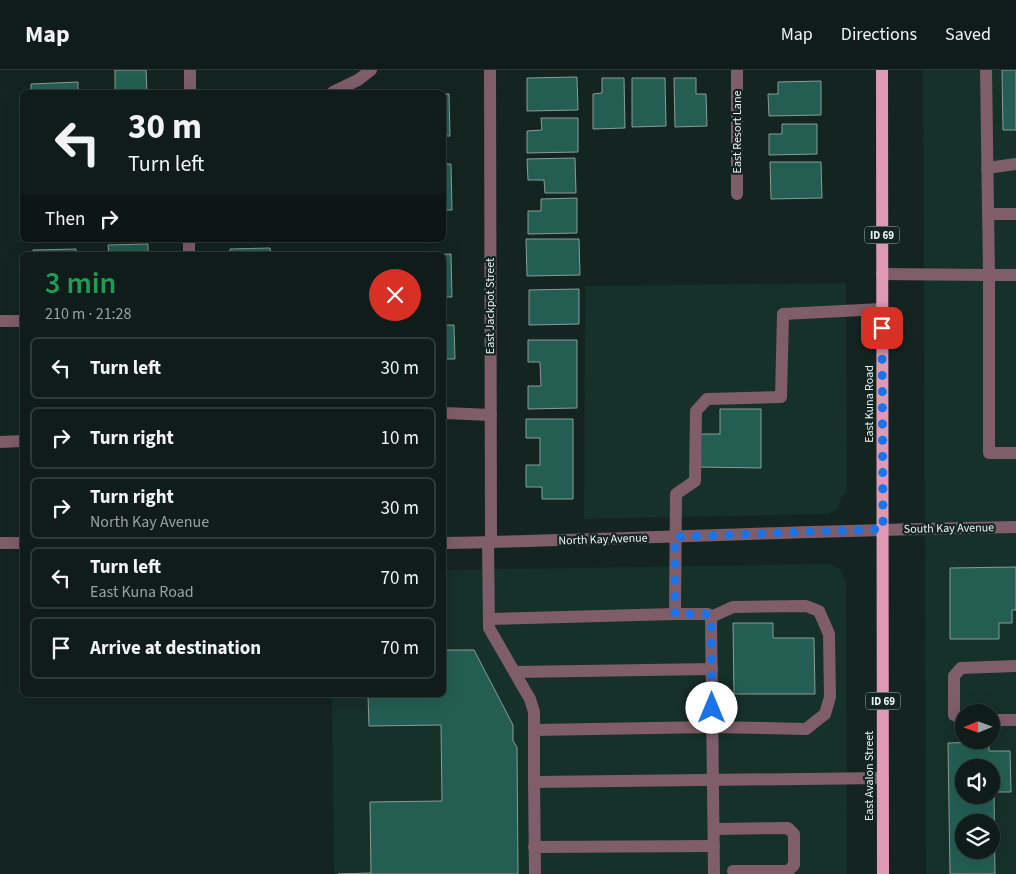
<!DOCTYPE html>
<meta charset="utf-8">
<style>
body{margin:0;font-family:"Source Sans 3",sans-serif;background:#1d2926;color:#f1f3f6;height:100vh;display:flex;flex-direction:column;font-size:19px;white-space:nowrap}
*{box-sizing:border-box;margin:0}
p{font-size:16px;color:#9ba1a2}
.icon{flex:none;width:28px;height:28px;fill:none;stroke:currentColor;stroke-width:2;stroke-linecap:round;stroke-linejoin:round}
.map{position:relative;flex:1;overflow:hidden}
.details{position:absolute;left:20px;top:182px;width:426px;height:445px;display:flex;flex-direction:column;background:#0f1c19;border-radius:8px;box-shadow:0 5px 20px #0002,0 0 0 1px #2f3a38}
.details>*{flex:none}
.top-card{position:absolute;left:20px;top:20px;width:426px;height:152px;border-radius:8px;box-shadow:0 5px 20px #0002,0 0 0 1px #2f3a38;background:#0f1c19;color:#f1f3f6;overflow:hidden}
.needle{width:32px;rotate:269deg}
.tools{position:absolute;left:955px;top:634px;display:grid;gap:10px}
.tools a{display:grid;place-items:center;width:45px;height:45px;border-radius:50%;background:#0f1c19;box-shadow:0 5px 20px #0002,0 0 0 1px #2f3a38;font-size:25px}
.pin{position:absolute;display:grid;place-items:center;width:42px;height:42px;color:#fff;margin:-21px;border-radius:10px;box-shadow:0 2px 8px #0006}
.me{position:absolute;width:55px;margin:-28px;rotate:0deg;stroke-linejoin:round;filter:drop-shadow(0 0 4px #0008)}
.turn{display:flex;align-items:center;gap:18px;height:105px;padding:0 25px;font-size:22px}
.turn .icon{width:65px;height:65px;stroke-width:2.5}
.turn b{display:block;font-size:35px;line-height:42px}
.then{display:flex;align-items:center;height:48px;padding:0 25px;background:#0003;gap:10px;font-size:19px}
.round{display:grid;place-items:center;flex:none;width:52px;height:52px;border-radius:26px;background:#1d2926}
.summary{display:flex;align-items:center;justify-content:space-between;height:85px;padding:0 25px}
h1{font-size:30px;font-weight:600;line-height:38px;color:#1e9e55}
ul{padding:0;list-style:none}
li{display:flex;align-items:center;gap:15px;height:62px;margin:0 10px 8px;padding:0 15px;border:2px solid #2f3a38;border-radius:8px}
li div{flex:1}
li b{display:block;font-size:19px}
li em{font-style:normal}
header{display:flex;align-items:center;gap:30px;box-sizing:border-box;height:70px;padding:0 25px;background:#0f1c19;border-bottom:1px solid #2f3a38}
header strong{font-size:24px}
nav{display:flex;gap:28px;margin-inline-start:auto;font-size:18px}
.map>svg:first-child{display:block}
.built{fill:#16302a;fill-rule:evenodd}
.building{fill:#245e53;stroke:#899d98;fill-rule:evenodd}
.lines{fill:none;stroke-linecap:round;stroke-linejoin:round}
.minor{stroke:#7f5d69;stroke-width:12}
.major{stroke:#e099b2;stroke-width:12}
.route{stroke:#1a73e8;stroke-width:9;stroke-dasharray:0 16.2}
.labels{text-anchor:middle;stroke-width:4.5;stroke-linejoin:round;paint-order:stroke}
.shield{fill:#142521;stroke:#aab7b4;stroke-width:1}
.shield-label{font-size:11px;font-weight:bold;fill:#ebf6f3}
.street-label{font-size:12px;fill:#ebf6f3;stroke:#142521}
</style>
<header>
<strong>Map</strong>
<nav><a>Map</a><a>Directions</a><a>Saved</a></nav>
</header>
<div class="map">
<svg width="1016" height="804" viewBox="0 0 1016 804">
<rect width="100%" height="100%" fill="#142521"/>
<g class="built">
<path d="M923,0H1016V804H926ZM964,642H991V670H964ZM964,698H991V725H964ZM964,752H991V780H964Z"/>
<path d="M846,213L847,422L842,426L838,439L827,444L584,449L585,216Z"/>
<path d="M830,494L839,499L846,511L847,804H334L332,625H444V500Z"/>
</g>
<g class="building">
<path d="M115,0H146L147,22H115Z"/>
<path d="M1002,0H1016V60H1003Z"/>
<path d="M577,7L578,40L527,41V8Z"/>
<path d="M602,8H624L625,58L593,59V24L602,23Z"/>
<path d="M632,8H665L666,56L632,57Z"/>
<path d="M674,8H696V24H706L707,56L675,57Z"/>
<path d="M821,11V45L769,46L768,24H778V12Z"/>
<path d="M78,12V22H31V14Z"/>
<path d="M444,24H449L450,66H444Z"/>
<path d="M541,48H578V82L527,83V61L542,60Z"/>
<path d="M782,54H817V84L769,85V64H782Z"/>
<path d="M575,88L576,123H545L544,110H528L527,89Z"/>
<path d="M770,92H821L822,128L771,129Z"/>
<path d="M444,94H451L452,140H444Z"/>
<path d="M577,128V163L528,164V141H541V129Z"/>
<path d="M526,169H579L580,205L527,206Z"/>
<path d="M148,174V185H109L108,175Z"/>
<path d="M270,178L271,185H230V179Z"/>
<path d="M76,179V185H33V180Z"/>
<path d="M451,184L452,227H444V185H413Z"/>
<path d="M579,219V254L529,255V220Z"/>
<path d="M444,255H454L455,289H444Z"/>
<path d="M528,270H577V338L528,339V316H541L540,292H528Z"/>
<path d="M720,339H761V398L699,397V364H720Z"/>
<path d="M526,349H573V429H542V417H526V395H540V368H526Z"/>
<path d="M1016,497V540H1012V553H999V569H950V498Z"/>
<path d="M733,553H773V568H814L815,624H734Z"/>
<path d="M444,580H474L513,655V671L517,677L518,804H338L371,803L370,732L442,731L441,655L369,656L368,625H444Z"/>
<path d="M989,672V681H1010L1011,722H994L995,804H950L948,673ZM964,698H991V725H964ZM964,752H991V780H964Z"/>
</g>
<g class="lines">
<g class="minor">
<path d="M490,0L491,472"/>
<path d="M737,0V124"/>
<path d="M986,0L989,205H1016"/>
<path d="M190,22V0"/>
<path d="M333,22L358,10L371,0"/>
<path d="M987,98L1016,94"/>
<path d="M988,144H1016"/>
<path d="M189,185V170"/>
<path d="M882,204L989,205V383H1016"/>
<path d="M0,251H22"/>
<path d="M444,343L491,345"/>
<path d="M0,372L22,371"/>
<path d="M488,472L489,558L530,629L534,642V712"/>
<path d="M0,473H22"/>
<path d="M444,473C635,469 825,460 1016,457"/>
<path d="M489,549L675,544"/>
<path d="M515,602L712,599"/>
<path d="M964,649L954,645V606L961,598L1016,596"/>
<path d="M991,650H1016"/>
<path d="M534,660L712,657L806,659L825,644L830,627L829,564L819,541L806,536L733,537L711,547"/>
<path d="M714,759L788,758L794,764V795L788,801H733"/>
<path d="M534,777L714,776"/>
<path d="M535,804L534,712L883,708"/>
<path d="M714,804L711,547L708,544H675L676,424L695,411L696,341L707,329L781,327L783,244L882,239"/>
</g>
<path class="major" d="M882,0L883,804"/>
</g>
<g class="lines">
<path class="route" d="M712,638L711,547L708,544H675V467L883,459L882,258"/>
</g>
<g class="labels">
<g class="shield">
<rect x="864.5" y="156.5" width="35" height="17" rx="4"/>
<rect x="865.5" y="622.5" width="35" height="17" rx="4"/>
</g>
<g class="shield-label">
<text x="882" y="169">ID 69</text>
<text x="883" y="635">ID 69</text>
</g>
<g class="street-label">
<text transform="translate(737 62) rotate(-90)" y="4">East Resort Lane</text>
<text transform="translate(490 236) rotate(-90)" y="4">East Jackpot Street</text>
<text transform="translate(869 334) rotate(-90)" y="4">East Kuna Road</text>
<text transform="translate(949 458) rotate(-1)" y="4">South Kay Avenue</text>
<text transform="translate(603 469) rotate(-2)" y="4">North Kay Avenue</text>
<text transform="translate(869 706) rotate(-90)" y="4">East Avalon Street</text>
</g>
</g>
</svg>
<div class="tools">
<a><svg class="needle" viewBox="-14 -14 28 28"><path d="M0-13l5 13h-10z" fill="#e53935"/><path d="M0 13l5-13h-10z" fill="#9ba1a2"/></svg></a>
<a><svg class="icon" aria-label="sound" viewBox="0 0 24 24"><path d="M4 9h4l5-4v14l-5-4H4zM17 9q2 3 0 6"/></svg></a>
<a><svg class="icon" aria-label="layers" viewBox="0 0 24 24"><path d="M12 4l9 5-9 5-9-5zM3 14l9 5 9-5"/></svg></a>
</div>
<div class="pin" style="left:882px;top:258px;background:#d93025"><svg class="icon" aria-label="arrive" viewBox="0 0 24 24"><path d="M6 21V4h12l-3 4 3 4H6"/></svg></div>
<svg class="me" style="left:712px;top:638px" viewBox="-20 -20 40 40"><circle r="19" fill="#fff"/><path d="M0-13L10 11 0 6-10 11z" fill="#1a73e8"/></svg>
<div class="top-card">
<div class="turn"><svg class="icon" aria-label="left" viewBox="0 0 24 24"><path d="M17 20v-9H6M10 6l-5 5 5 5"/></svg><div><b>30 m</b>Turn left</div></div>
<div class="then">Then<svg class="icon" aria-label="right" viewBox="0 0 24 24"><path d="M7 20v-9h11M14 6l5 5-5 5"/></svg></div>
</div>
<section class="details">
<div class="summary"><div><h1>3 min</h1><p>210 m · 21:28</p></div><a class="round" style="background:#d93025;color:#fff"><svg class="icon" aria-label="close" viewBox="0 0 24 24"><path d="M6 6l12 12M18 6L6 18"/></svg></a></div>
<ul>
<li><svg class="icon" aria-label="left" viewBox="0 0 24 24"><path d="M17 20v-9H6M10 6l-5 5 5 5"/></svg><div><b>Turn left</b></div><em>30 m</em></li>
<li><svg class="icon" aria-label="right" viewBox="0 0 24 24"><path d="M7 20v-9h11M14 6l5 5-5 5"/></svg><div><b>Turn right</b></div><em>10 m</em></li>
<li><svg class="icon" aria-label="right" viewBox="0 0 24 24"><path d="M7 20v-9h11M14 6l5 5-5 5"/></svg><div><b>Turn right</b><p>North Kay Avenue</p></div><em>30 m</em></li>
<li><svg class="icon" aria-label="left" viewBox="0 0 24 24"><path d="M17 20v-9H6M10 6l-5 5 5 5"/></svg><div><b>Turn left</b><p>East Kuna Road</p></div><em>70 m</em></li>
<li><svg class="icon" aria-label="arrive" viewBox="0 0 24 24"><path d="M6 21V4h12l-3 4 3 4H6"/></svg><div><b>Arrive at destination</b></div><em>70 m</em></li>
</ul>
</section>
</div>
